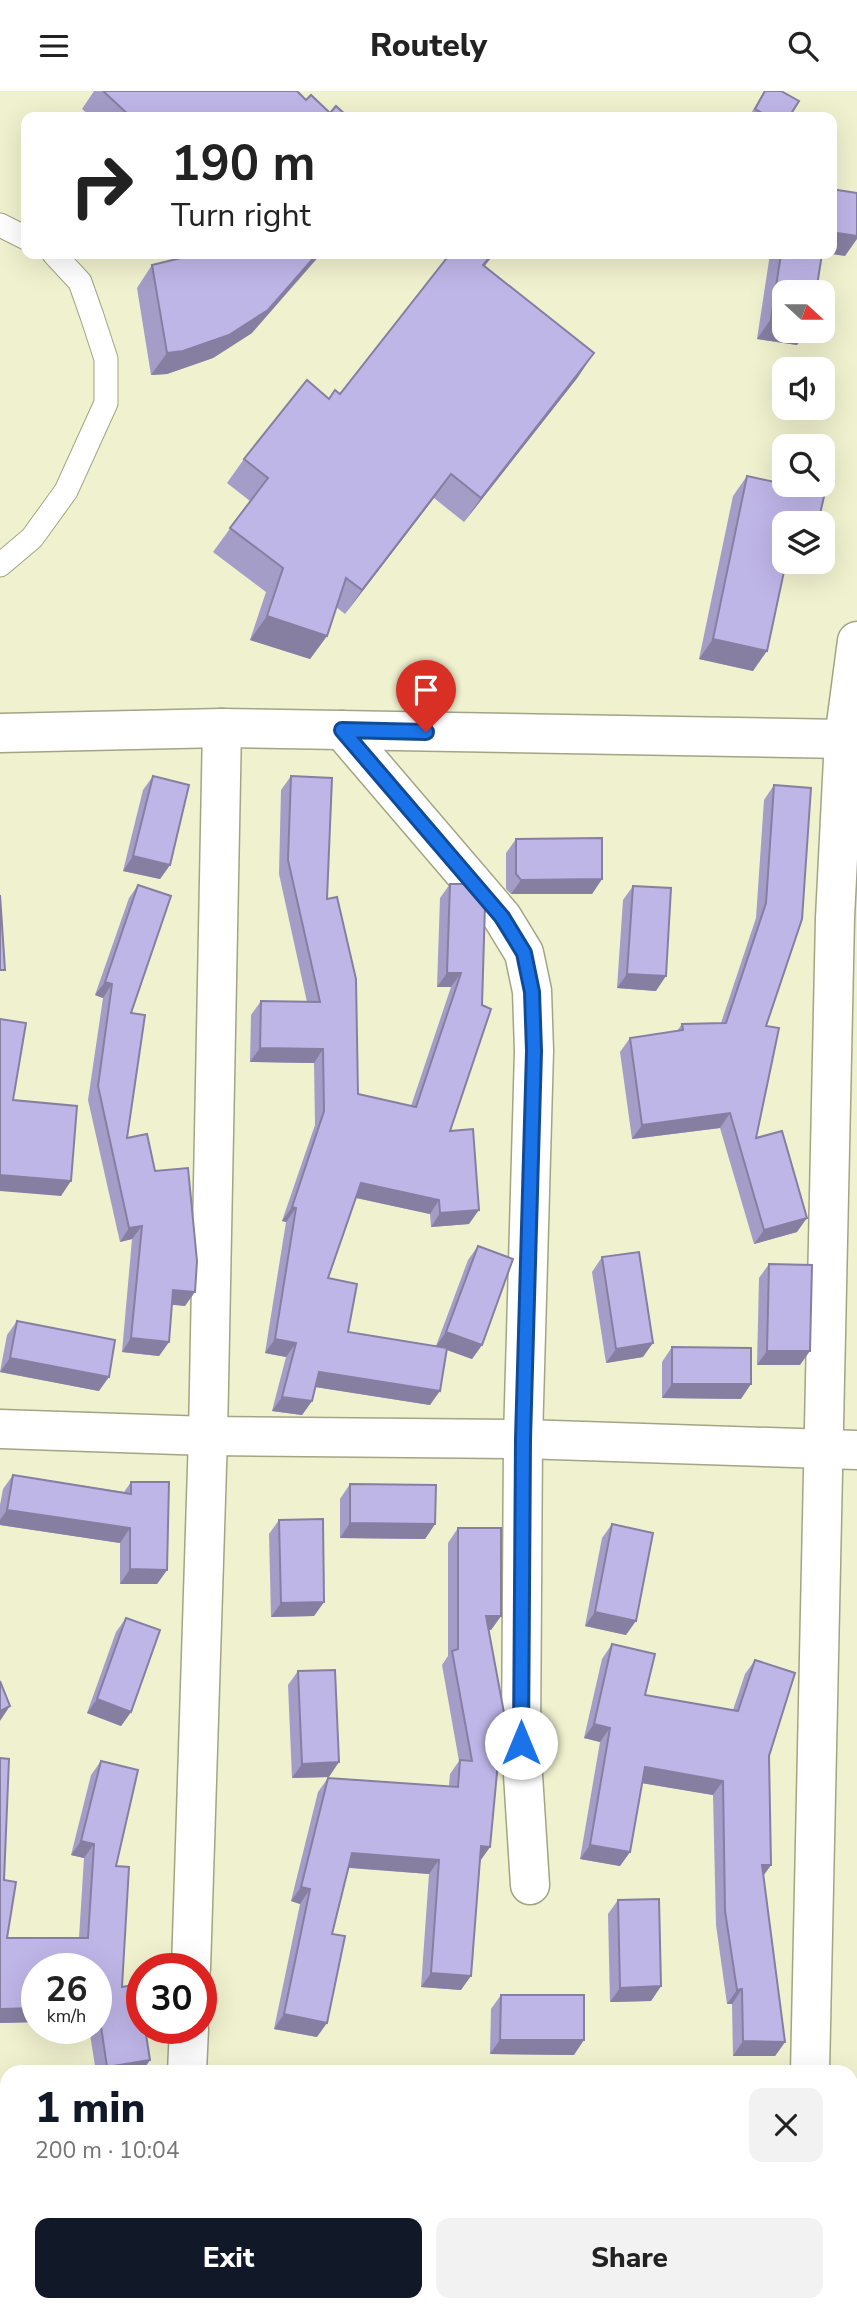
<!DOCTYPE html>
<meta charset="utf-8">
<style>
body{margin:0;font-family:"Nunito Sans",sans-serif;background:#f2f2f2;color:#222;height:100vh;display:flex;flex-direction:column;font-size:26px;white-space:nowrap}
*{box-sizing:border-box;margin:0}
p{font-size:23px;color:#767676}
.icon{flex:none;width:38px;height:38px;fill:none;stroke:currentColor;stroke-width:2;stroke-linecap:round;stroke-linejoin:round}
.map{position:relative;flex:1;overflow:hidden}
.drawer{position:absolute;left:0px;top:1974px;width:858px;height:247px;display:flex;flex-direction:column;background:#fff;border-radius:21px 21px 0 0;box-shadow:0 7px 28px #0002}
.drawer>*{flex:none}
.hud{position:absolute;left:21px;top:21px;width:816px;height:147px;border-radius:14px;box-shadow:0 7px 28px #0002;background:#fff;color:#222;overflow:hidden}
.needle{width:46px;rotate:111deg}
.tools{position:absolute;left:772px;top:189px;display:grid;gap:14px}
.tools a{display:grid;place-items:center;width:63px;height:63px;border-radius:14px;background:#fff;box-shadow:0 7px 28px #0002;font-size:35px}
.speed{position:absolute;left:21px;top:1862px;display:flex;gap:14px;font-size:35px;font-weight:700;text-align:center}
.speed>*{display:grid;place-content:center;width:91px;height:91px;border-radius:50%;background:#fff;box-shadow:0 7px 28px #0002;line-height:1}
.speed small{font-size:18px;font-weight:400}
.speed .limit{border:10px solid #d22;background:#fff;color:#111}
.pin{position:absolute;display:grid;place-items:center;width:60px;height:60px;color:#fff;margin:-72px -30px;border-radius:50% 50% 50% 0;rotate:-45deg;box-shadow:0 0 7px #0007}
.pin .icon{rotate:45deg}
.me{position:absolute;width:77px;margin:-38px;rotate:0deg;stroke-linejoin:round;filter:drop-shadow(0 0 5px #0008)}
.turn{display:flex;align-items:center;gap:24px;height:147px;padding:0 35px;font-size:32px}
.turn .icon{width:91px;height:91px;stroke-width:2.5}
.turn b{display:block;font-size:49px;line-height:60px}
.round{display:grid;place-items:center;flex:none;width:74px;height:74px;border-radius:14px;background:#f2f2f2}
.overview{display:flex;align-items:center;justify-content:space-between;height:119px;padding:0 35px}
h1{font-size:42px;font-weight:800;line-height:52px;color:#111827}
.action{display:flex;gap:14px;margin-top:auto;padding:14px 35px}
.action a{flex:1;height:80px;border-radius:14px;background:#111827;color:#fff;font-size:28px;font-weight:800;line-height:80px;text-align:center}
.action a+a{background:#f2f2f2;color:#222}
header{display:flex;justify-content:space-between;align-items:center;height:91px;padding:0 35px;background:#fff;font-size:32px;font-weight:800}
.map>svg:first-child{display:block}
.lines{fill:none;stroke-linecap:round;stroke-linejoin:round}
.service-casing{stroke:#a3a484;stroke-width:25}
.minor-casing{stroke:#a3a484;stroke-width:41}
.service{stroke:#fff;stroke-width:23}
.minor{stroke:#fff;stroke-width:38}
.wall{fill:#a49dc8}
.shaded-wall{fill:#867fa2}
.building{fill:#bfb6e8;stroke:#867fa2;stroke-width:2}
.route-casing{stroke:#114b97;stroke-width:18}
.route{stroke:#1a73e8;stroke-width:12}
</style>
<header><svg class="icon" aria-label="menu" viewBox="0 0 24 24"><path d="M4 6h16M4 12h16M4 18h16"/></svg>Routely<svg class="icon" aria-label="search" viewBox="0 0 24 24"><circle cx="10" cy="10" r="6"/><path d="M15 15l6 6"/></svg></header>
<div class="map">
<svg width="857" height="2220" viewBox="0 0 857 2220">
<rect width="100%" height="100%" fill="#f0f1ce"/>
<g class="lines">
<g class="service-casing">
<g id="service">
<path d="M0,134L26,147"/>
<path d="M0,474L32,447L66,400L106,312V268L92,225L80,191L54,163"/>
</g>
</g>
<g class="minor-casing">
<g id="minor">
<path d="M342,639L502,826L524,862L532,900L534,960L523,1348L521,1652L530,1794"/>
<path d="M0,642L222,637L844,648"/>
<path d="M0,1338L208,1345L523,1348L857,1359"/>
<path d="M191,1878L208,1345L222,637"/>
<path d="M187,1981L189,1937"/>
<path d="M810,1981L835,827L844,648L857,550"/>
<path d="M850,2117L857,2116"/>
<path d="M0,2207L7,2206"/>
</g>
</g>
<use href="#service" class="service"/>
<use href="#minor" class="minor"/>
</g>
<g class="wall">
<path d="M94,0H297L306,9L330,22L348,26H91L82,18Z"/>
<path d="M764,0H781L789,26H749Z"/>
<path d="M770,163H822L784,240H807L797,254L757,248Z"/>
<path d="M152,174L252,242L213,267L167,283L151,284L137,197Z"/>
<path d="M484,175L578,286L464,431L434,407L345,523L336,516L327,545L310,568L250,549L266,501L213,461L250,410L227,392L244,368L329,308L340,303Z"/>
<path d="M747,385L798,482L785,479L753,580L699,568L733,405Z"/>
<path d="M153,685L170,774L160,788L123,780L143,699Z"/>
<path d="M291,685L327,808L358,1003L411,1015L451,896H437L440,807L450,793H467L450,1040L469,1133L431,1136L430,1123L356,1107L328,1187L348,1241L436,1255L468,1169L478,1155L482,1254L472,1268L447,1259L430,1314L315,1296L312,1310L302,1324L272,1320L286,1266L265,1262L286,1131L282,1130L315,1034L314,972L250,971L251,924L261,910L307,911L279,783L281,699Z"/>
<path d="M774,694L766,935L756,1047L797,1141L754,1153L720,1037L632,1048L620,961L630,947L677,940L682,933L721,932L756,827L764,709Z"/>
<path d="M516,748L602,788L592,803H511L506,798V762Z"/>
<path d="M138,794L131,922L127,1047L185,1215L172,1213L169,1251L159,1265L122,1261L132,1148L120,1151L88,1009L103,907L95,904L129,807Z"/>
<path d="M633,795L656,900L617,897L623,809Z"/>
<path d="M602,1166L643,1266L606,1272L592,1181Z"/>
<path d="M769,1173L800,1274H757L759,1187Z"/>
<path d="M17,1230L99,1300L0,1281L7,1244Z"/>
<path d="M672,1256L741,1308L662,1307V1271Z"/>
<path d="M13,1384L124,1401L131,1391L167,1479L157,1493H120V1452L0,1434V1414L3,1398Z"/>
<path d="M350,1393L435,1433L425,1448L340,1447V1408Z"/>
<path d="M279,1429L324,1511L314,1525L271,1526L269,1443Z"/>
<path d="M612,1433L626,1544L585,1535L602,1447Z"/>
<path d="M458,1437L501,1525L491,1539H489L507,1638L500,1648L490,1756L480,1770L461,1899L421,1896L429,1783L348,1777L332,1843L317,1946L274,1938L300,1813L291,1810L318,1701L328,1687L449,1695L450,1683L459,1670L442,1574L448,1565V1452Z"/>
<path d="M126,1527L131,1621L121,1635L87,1622L116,1541Z"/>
<path d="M612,1553L645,1604L733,1619L745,1583L755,1569L769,1665L771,1774L763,1785L785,1951L775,1965H733L732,1913H727L716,1834L713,1704L642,1692L630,1761L620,1775L580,1768L600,1651L584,1647L602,1568Z"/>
<path d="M298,1580L329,1686L292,1687L288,1594Z"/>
<path d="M0,1667L4,1789L7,1847H79L84,1767L71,1764L91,1684L101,1670L116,1775L122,1896L142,1981H96L89,1937H96V1878H37V1931L0,1932Z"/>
<path d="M618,1809L661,1895L651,1910L610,1911L608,1823Z"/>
<path d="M501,1904L574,1964L490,1963L491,1918Z"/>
<path d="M735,2214H845L857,2220H731Z"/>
</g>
<g class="shaded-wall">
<path d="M831,141L857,145V148L845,165L831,163Z"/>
<path d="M317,163H321L252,242L213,267L167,283L151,284L167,262Z"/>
<path d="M492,163H494L467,198Z"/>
<path d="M771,228L784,230V240H807L797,254L757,248Z"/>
<path d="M594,262L578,286L464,431L481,407Z"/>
<path d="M451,383L434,407L345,523L362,499Z"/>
<path d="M784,471H806L798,482L775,477Z"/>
<path d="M267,525L327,545L310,568L250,549Z"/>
<path d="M713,548L767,560L753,580L699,568Z"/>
<path d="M133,765L170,774L160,788L123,780Z"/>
<path d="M602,788L592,803H511L521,789Z"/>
<path d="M447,882H461L451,896H437Z"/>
<path d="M627,883L666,885L656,900L617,897Z"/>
<path d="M105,891L112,893L103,907L95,904Z"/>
<path d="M260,957L323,958L314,972L250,971Z"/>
<path d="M730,1022L720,1037L632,1048L642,1034Z"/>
<path d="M0,1084L71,1090L61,1105L0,1100Z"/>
<path d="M361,1092L439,1109L430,1123L352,1106Z"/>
<path d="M292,1116L296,1117L286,1131L282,1130Z"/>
<path d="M479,1119L469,1133L431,1136L440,1122Z"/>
<path d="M807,1127L797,1141L754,1153L764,1139Z"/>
<path d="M142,1135L132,1148L120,1151L129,1137Z"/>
<path d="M173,1199L195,1201L185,1215L164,1213Z"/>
<path d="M446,1241L482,1254L472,1268L436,1255Z"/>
<path d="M131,1247L169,1251L159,1265L122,1261Z"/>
<path d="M275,1248L296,1252L286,1266L265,1262Z"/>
<path d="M653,1252L643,1266L606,1272L616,1258Z"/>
<path d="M767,1260H810L800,1274H757Z"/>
<path d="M10,1267L109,1286L99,1300L0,1281Z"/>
<path d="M319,1281L440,1300L430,1314L309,1295Z"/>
<path d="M672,1293H751L741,1308L662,1307Z"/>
<path d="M282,1306L312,1310L302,1324L272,1320Z"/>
<path d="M7,1419L130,1437L120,1452L0,1434V1429Z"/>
<path d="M350,1432L435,1433L425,1448L340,1447Z"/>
<path d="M130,1478L167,1479L157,1493H120Z"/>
<path d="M324,1511L314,1525L271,1526L281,1512Z"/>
<path d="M595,1521L636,1530L626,1544L585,1535Z"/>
<path d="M486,1525H501L491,1539L476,1540Z"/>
<path d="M97,1608L131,1621L121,1635L87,1622Z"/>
<path d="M10,1615L0,1630V1620Z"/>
<path d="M594,1633L610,1637L600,1651L584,1647Z"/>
<path d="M507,1638L497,1653L501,1639Z"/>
<path d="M339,1671L329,1686L292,1687L302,1673Z"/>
<path d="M645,1676L723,1690L713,1704L635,1691Z"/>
<path d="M81,1750L94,1753L84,1767L71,1764Z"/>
<path d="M590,1754L630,1761L620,1775L580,1768Z"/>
<path d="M481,1755L490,1756L480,1770Z"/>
<path d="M352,1762L439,1769L429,1783L342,1776Z"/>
<path d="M762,1774H771L761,1788Z"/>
<path d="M301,1796L310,1798L300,1813L291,1810Z"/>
<path d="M431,1882L471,1885L461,1899L421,1896Z"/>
<path d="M661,1895L651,1910L610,1911L620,1897Z"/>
<path d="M742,1898L732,1913H727L737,1899Z"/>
<path d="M37,1917V1931L0,1932V1918Z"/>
<path d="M284,1923L327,1932L317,1946L274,1938Z"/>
<path d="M500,1949H584L574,1964L490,1963Z"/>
<path d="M743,1950L785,1951L775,1965H733Z"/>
<path d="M150,1969L142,1981H104L107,1976Z"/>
<path d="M7,2145V2158L0,2159V2146Z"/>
</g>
<g class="building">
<path d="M103,0H297L306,9L311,4L330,22L336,15L348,26H131Z"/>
<path d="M765,0H781L799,10L789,26H769L755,18Z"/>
<path d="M831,98L857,102V145L831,141Z"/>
<path d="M197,163H317L268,219L229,244L183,260L167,262L152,174Z"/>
<path d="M450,163H492L483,174L594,262L481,407L451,383L362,499L346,487L327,545L267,525L283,477L230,437L268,387L244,368L307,289L329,308L335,299L340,303Z"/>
<path d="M781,163H822L816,201H784V230L771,228Z"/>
<path d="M747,385L784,393V394L825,401L818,432H784V471H786L767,560L713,548Z"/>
<path d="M153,685L189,694L170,774L133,765Z"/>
<path d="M291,685L332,687L327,808L337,806L356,888L358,1003L416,1016L461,882H447L450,793H467L485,814L482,914L491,918L450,1040L473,1038L479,1119L440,1122L439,1109L361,1092L328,1187L357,1193L348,1241L447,1257L440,1300L319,1281L312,1310L282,1306L296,1252L275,1248L296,1117L292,1116L324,1020L323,958L260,957L261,910L320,911L288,769Z"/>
<path d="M774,694L811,697L802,828L766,935L779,937L756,1047L782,1040L807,1127L764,1139L730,1022L642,1034L630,947L683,939L682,933L726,932L766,812Z"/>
<path d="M602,747V788L521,789L516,783V748Z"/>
<path d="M138,794L171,805L131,922L145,924L127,1047L147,1043L155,1080L188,1077L197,1170L195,1201L173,1199L169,1251L131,1247L142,1135L129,1137L98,995L112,893L105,891Z"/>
<path d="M633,795L671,797L666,885L627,883Z"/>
<path d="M0,804L5,879H0Z"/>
<path d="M0,928L26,932L13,1009L77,1015L71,1090L0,1084Z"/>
<path d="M478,1155L513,1168L482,1254L446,1241Z"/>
<path d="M639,1161L653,1252L616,1258L602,1166Z"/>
<path d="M769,1173L812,1174L810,1260H767Z"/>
<path d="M17,1230L115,1249L109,1286L10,1267Z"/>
<path d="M672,1256L751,1257V1293H672Z"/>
<path d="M13,1384L131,1403V1391H169L167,1479L130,1478V1437L7,1419Z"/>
<path d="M350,1393L436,1394L435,1433L350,1432Z"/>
<path d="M323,1428L324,1511L281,1512L279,1429Z"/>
<path d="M612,1433L653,1442L636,1530L595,1521Z"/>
<path d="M458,1437H501V1525H486L507,1638L501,1639L490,1756L481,1755L471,1885L431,1882L439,1769L352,1762L332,1843L345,1845L327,1932L284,1923L310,1798L301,1796L328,1687L458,1696L460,1669L472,1670L452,1560L458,1558Z"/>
<path d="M126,1527L160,1539L131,1621L97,1608Z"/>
<path d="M612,1553L655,1563L645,1604L738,1620L755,1569L795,1582L769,1665L771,1774H762L785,1951L743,1950L742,1898L737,1899L725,1820L723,1690L645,1676L630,1761L590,1754L610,1637L594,1633Z"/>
<path d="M335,1579L339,1671L302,1673L298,1580Z"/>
<path d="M0,1590L10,1615L0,1620Z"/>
<path d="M0,1667L9,1668L4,1789L16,1791L7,1847H88L94,1753L81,1750L101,1670L138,1679L116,1775L129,1776L122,1896L139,1893L142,1913V1937H145L150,1969L107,1976L98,1915H96V1878H37V1917L0,1918Z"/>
<path d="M659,1808L661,1895L620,1897L618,1809Z"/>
<path d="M501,1904H584V1949H500Z"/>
<path d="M786,1977V1981H759Z"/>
<path d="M7,2101V2145L0,2146V2102Z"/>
<path d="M650,2214H687L688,2220H626L625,2217Z"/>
<path d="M745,2214H845L857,2216V2220H743Z"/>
</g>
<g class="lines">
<g class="route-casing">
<path id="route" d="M426,641L342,639L502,826L524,862L532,901L534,960L523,1348L521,1652"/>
</g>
<use href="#route" class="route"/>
</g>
</svg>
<div class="tools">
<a><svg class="needle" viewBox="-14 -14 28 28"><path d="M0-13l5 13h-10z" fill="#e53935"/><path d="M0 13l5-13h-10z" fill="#767676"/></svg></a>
<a><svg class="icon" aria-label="sound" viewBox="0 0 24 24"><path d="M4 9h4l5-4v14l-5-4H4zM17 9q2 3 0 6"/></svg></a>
<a><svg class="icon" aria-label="search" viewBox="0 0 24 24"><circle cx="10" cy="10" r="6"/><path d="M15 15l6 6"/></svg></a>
<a><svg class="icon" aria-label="layers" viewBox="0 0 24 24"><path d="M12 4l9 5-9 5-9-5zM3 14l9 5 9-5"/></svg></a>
</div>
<div class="speed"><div>26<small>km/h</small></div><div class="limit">30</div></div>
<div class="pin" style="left:426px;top:641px;background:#d93025"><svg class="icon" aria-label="arrive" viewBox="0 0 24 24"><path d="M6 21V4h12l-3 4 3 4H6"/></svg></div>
<svg class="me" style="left:521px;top:1652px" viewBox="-20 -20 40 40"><circle r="19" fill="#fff"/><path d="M0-13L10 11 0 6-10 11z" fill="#1a73e8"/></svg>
<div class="hud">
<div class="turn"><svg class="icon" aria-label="right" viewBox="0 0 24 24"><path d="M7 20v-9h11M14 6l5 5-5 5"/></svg><div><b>190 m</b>Turn right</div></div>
</div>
<section class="drawer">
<div class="overview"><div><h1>1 min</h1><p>200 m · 10:04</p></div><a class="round"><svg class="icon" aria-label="close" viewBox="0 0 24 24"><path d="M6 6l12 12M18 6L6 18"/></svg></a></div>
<div class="action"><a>Exit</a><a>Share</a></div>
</section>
</div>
